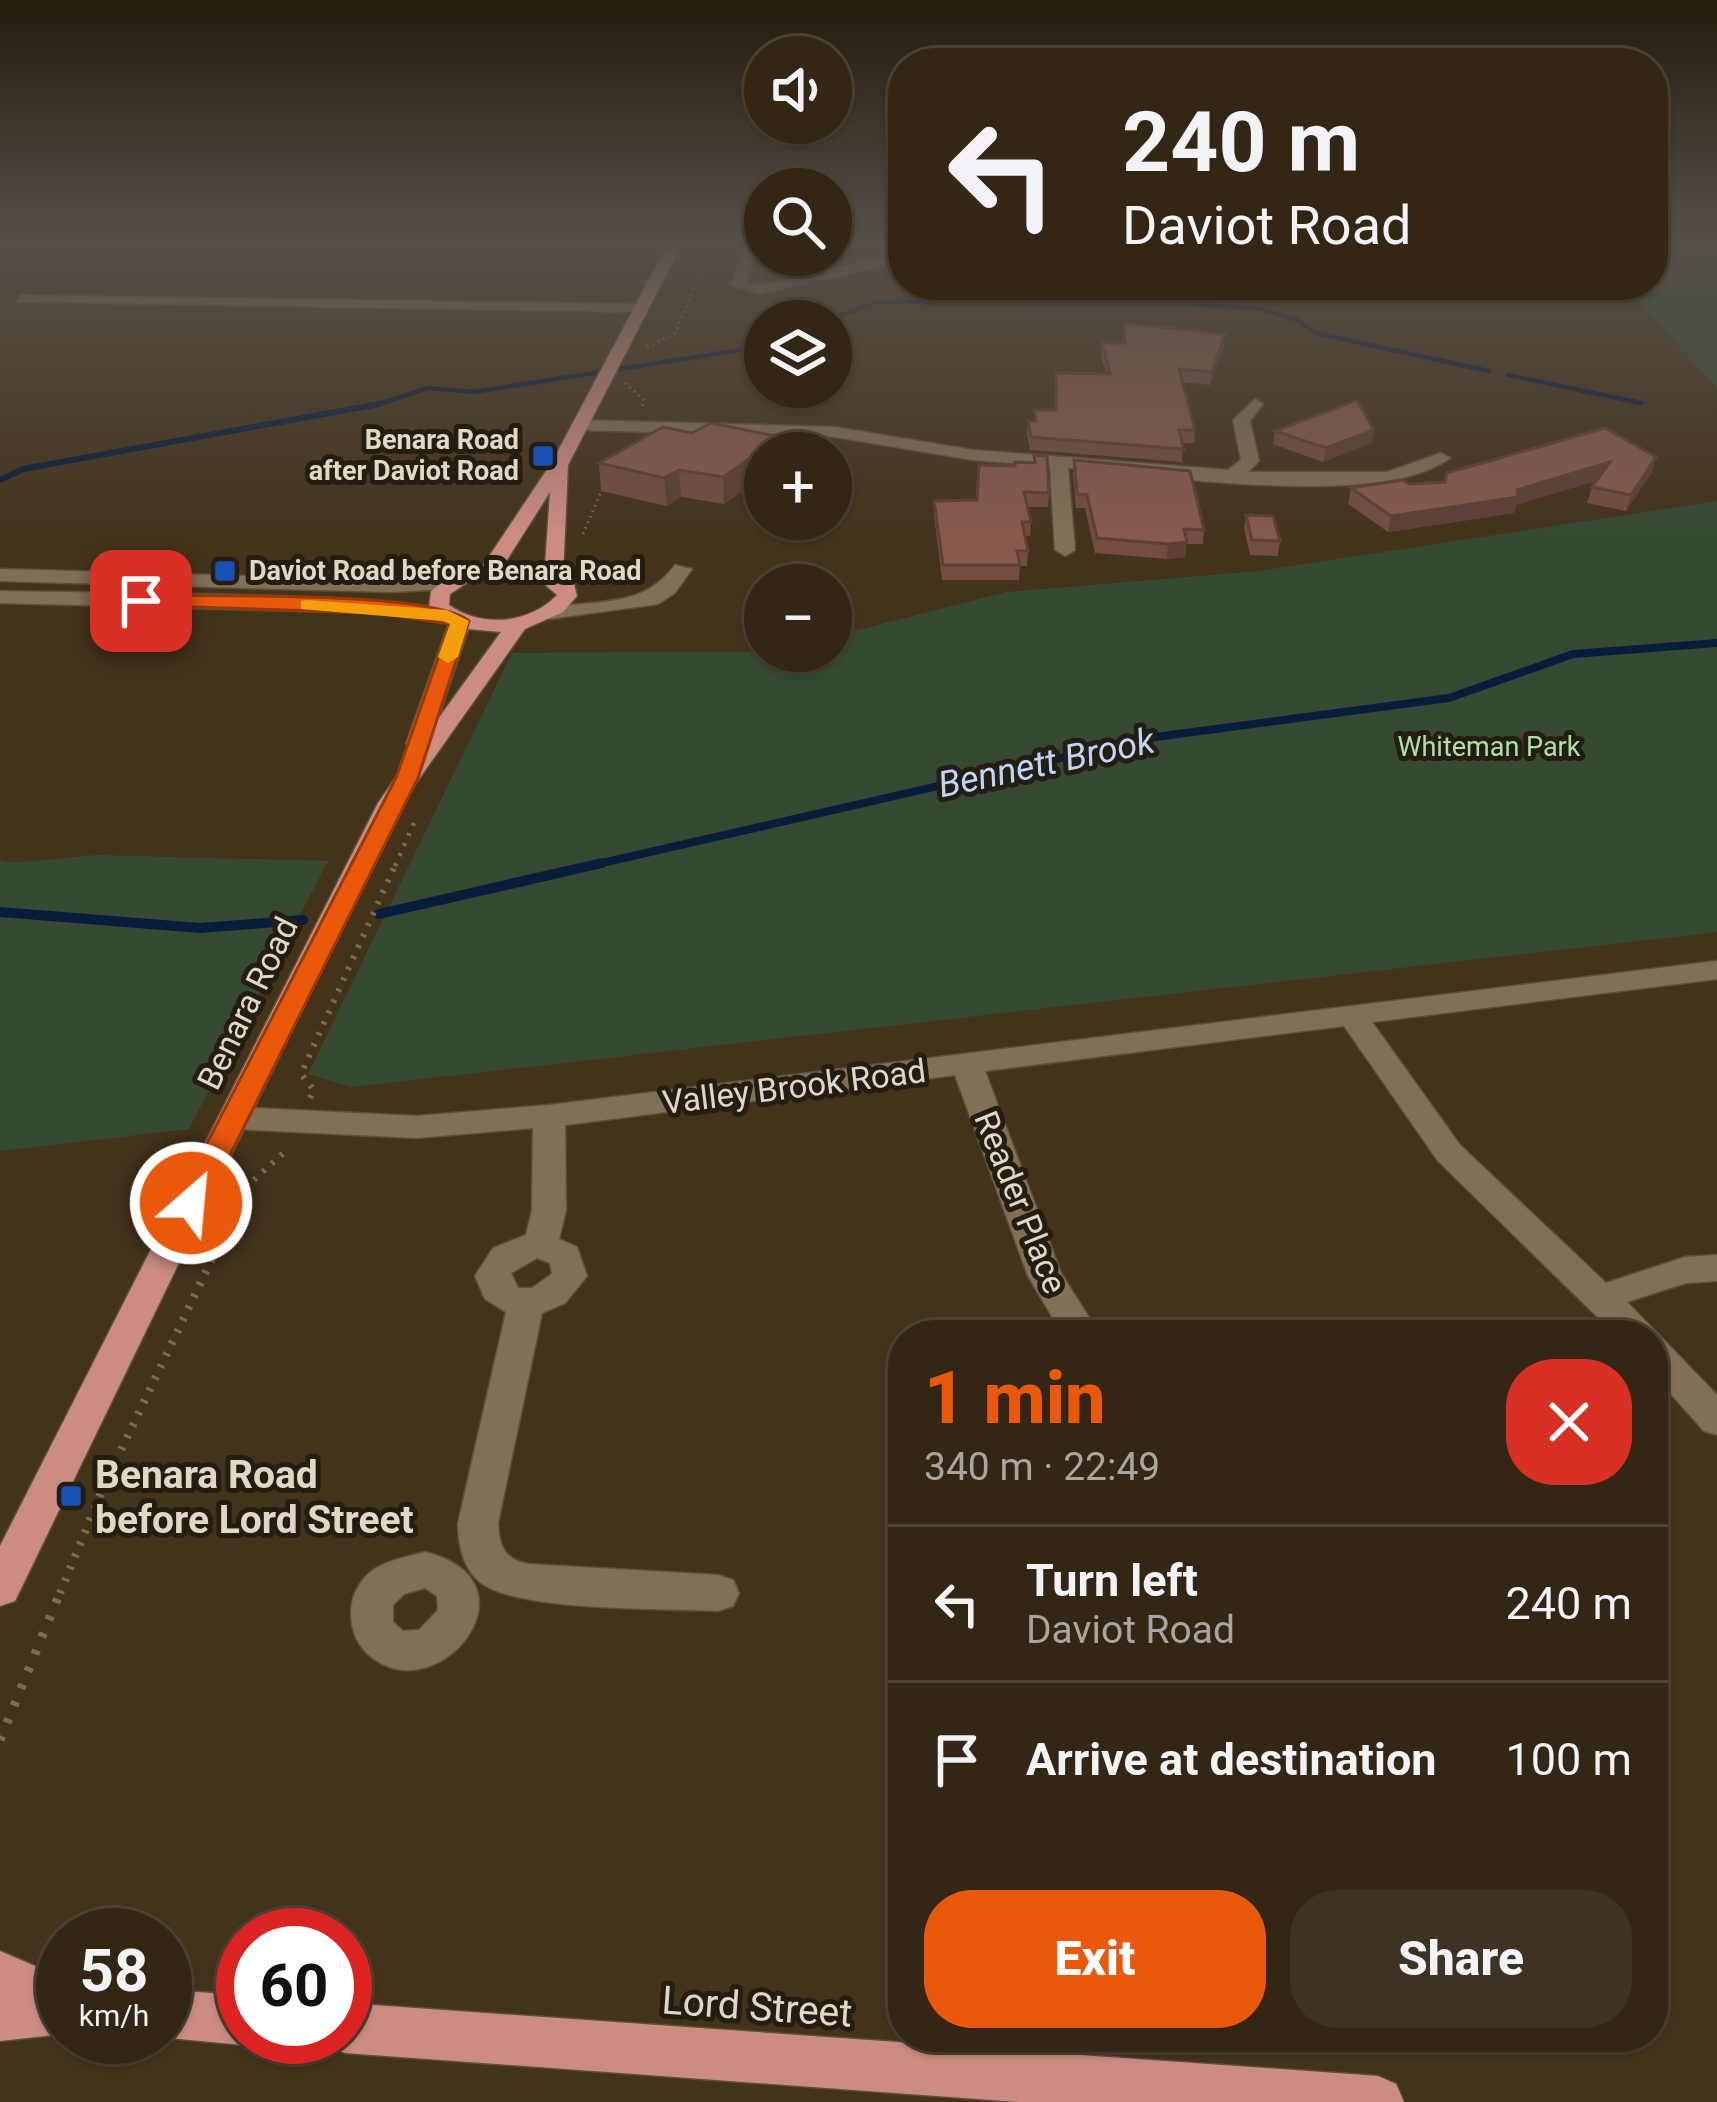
<!DOCTYPE html>
<meta charset="utf-8">
<style>
body{margin:0;font-family:Roboto,sans-serif;background:#3e3222;color:#f1f3f6;height:100vh;display:flex;flex-direction:column;font-size:45px;white-space:nowrap}
*{box-sizing:border-box;margin:0}
p{font-size:39px;color:#a9a5a0}
.icon{flex:none;width:66px;height:66px;fill:none;stroke:currentColor;stroke-width:2;stroke-linecap:round;stroke-linejoin:round}
.map{position:relative;flex:1;overflow:hidden}
.panel{position:absolute;left:888px;top:1320px;width:780px;height:732px;display:flex;flex-direction:column;background:#332614;border-radius:48px;box-shadow:0 3px 9px #0004,0 0 0 3px #4e4334}
.panel>*{flex:none}
.top-card{position:absolute;left:888px;top:48px;width:780px;height:252px;border-radius:48px;box-shadow:0 3px 9px #0004,0 0 0 3px #4e4334;background:#332614;color:#f1f3f6;overflow:hidden}
.fabs{position:absolute;left:744px;top:36px;display:grid;gap:24px}
.fabs a{display:grid;place-items:center;width:108px;height:108px;border-radius:50%;background:#332614;box-shadow:0 3px 9px #0004,0 0 0 3px #4e4334;font-size:60px}
.speed{position:absolute;left:36px;top:1908px;display:flex;gap:24px;font-size:60px;font-weight:700;text-align:center}
.speed>*{display:grid;place-content:center;width:156px;height:156px;border-radius:50%;background:#332614;box-shadow:0 3px 9px #0004,0 0 0 3px #4e4334;line-height:1}
.speed small{font-size:30px;font-weight:400}
.speed .limit{border:18px solid #d22;background:#fff;color:#111}
.pin{position:absolute;display:grid;place-items:center;width:102px;height:102px;color:#fff;margin:-51px;border-radius:24px;box-shadow:0 6px 18px #0006}
.me{position:absolute;width:132px;margin:-66px;rotate:27deg;stroke-linejoin:round;filter:drop-shadow(0 0 9px #0008)}
.turn{display:flex;align-items:center;gap:42px;height:252px;padding:0 36px;font-size:54px}
.turn .icon{width:156px;height:156px;stroke-width:2.5}
.turn b{display:block;font-size:84px;line-height:102px}
.round{display:grid;place-items:center;flex:none;width:126px;height:126px;border-radius:48px;background:#3e3222}
.head{display:flex;align-items:center;justify-content:space-between;height:204px;padding:0 36px}
h1{font-size:72px;font-weight:800;line-height:90px;color:#ea580c}
.button{display:flex;gap:24px;margin-top:auto;padding:24px 36px}
.button a{flex:1;height:138px;border-radius:48px;background:#ea580c;color:#fff;font-size:48px;font-weight:800;line-height:138px;text-align:center}
.button a+a{background:#3e3222;color:#f1f3f6}
ul{padding:0;list-style:none}
li{display:flex;align-items:center;gap:36px;height:156px;padding:0 36px;border-top:3px solid #4e4334}
li div{flex:1}
li b{display:block;font-size:45px}
li em{font-style:normal}
.map>svg:first-child{display:block}
.green{fill:#364a33}
.lines{fill:none;stroke-linecap:round;stroke-linejoin:round}
.stream-far3{stroke:#081d3b;stroke-width:4.5}
.stream-far2{stroke:#081d3b;stroke-width:6}
.stream-far1{stroke:#081d3b;stroke-width:8}
.stream{stroke:#081d3b;stroke-width:10}
.minor-casing{stroke:#5d503a;stroke-width:3}
.major-casing{stroke:#5d503a;stroke-width:3}
.path-far4{stroke:#7a6b57;stroke-width:3;stroke-dasharray:1.5 4.5;stroke-linecap:butt}
.path-far3{stroke:#7a6b57;stroke-width:4.5;stroke-dasharray:3 8;stroke-linecap:butt}
.path-far2{stroke:#7a6b57;stroke-width:6;stroke-dasharray:3 9;stroke-linecap:butt}
.path-far1{stroke:#7a6b57;stroke-width:8;stroke-dasharray:3 10;stroke-linecap:butt}
.path{stroke:#7a6b57;stroke-width:9;stroke-dasharray:4.5 14;stroke-linecap:butt}
.minor{fill:#827056;fill-rule:evenodd}
.major{fill:#cc8c83;fill-rule:evenodd}
.wall{fill:#744d41}
.shaded-wall{fill:#5e3f35}
.building{fill:#875a4c;stroke:#5e3f35;stroke-width:3}
.route{fill:#ea580c;stroke:#983908;stroke-width:3}
.slow{fill:#f59e0b}
.transit-dot{fill:#1a4fb4;stroke:#241d12;stroke-width:4.5}
.labels{text-anchor:middle;stroke-width:10;stroke-linejoin:round;paint-order:stroke}
.far-poi-label{font-size:27px;font-weight:bold;fill:#e1d7c9;stroke:#241d12;text-anchor:end}
.far-park-label{font-size:27px;fill:#aee0a7;stroke:#241d12}
.street-label{font-size:33px;fill:#e1d7c9;stroke:#241d12}
.water-label{font-size:36px;font-style:italic;fill:#bed6fa;stroke:#241d12}
.near-poi-label{font-size:39px;font-weight:bold;fill:#e1d7c9;stroke:#241d12;text-anchor:start}
.near-street-label{font-size:39px;fill:#e1d7c9;stroke:#241d12}
</style>
<div class="map">
<svg width="1717" height="2102" viewBox="0 0 1717 2102">
<rect width="100%" height="100%" fill="#44331b"/>
<g class="green">
<path d="M1653,244H1717V388L1623,285H1653Z"/>
<path d="M1717,501V932L351,1087L308,1074L512,653L831,651V637L1006,592L1259,571Z"/>
<path d="M97,855L328,861L189,1129L0,1151V860L13,863Z"/>
</g>
<g class="lines">
<g class="stream-far3">
<path d="M822,321L878,302L1174,303L1261,309L1297,320L1315,333L1489,371"/>
<path d="M1508,375L1641,403"/>
<path d="M370,407L428,388L474,392L765,346"/>
</g>
<path class="stream-far2" d="M0,480L23,469L379,404"/>
<path class="stream-far1" d="M589,866L1148,738L1449,698L1573,654L1717,643"/>
<g class="stream">
<path d="M0,912L200,928L303,920"/>
<path d="M379,914L602,863"/>
</g>
<g class="minor-casing">
<g id="minor">
<path d="M244,244H259L252,248Z"/>
<path d="M745,244H758L746,283L759,286L881,258L886,254L878,244H891L900,255L891,264L759,294L731,285Z"/>
<path d="M831,244H851L831,250Z"/>
<path d="M21,295L638,304L645,308L638,312L16,302Z"/>
<path d="M1255,399L1263,404L1250,421L1259,461L1248,472H1387L1441,453L1450,458C1382,510 1156,475 1068,468L1075,550L1065,556L1055,550L1050,466L973,460L835,437L579,430L571,425L579,420L835,427L973,450L1228,470L1241,460L1233,420Z"/>
<path d="M675,565L692,569L675,593L658,604L549,619L539,613L549,607C597,601 645,607 675,565Z"/>
<path d="M0,569L391,580L451,577L461,583L451,589L391,592L0,581Z"/>
<path d="M0,591C64,593 428,592 457,615L447,621L377,613L0,603Z"/>
<path d="M1717,961V979L1372,1022L1460,1145L1606,1283L1685,1257L1717,1255V1281L1686,1283L1627,1302L1717,1395V1435L1704,1431L1653,1374V1335H1616L1438,1161L1344,1026L985,1071L1061,1273L1100,1335H1063L1028,1276L955,1075L565,1125L566,1210L559,1239L577,1247L587,1276L565,1303L542,1313L498,1523C499,1546 504,1559 528,1564L718,1575L733,1580L739,1593L733,1606L718,1611C667,1608 516,1612 480,1582C463,1568 458,1544 458,1523L506,1312L485,1299L475,1276L493,1248L526,1235L532,1210L533,1128L417,1138L234,1129L223,1125L218,1118L223,1111L234,1107L417,1116L549,1105ZM537,1258L550,1263L552,1274L532,1288H518L511,1273Z"/>
<path d="M425,1552C542,1581 442,1708 374,1659C341,1636 344,1584 380,1566C393,1559 410,1556 425,1552ZM425,1588L437,1596L438,1610L419,1630L403,1631L393,1622V1605L404,1594Z"/>
</g>
</g>
<g class="major-casing">
<g id="major">
<path d="M668,244H682L568,465L563,577L574,584L577,596L563,612L525,629L402,803L15,1601L0,1606V1546L378,803L415,750L406,744L449,623L429,608L431,591L455,573L482,567L552,462ZM550,492L545,566L505,563ZM508,574L536,577L557,595C529,624 482,628 449,605L450,594L468,582ZM468,629L501,632L438,719Z"/>
<path d="M0,1951L63,1978V2034L0,2041Z"/>
<path d="M165,1990L243,1995V2037L261,2038L243,2045L158,2037H165Z"/>
<path d="M345,2003L1378,2076L1396,2084L1404,2102H1019L345,2053L327,2046L323,2037H345Z"/>
</g>
</g>
<g class="path-far4">
<path d="M647,347L675,333L713,244"/>
<path d="M625,383L644,400L641,409"/>
<path d="M583,534L604,485"/>
</g>
<path class="path-far3" d="M395,866L414,823"/>
<g class="path-far2">
<path d="M310,1098L314,1090L301,1074L396,863"/>
<path d="M245,1188L288,1149"/>
</g>
<path class="path-far1" d="M60,1593L103,1488L247,1185"/>
<path class="path" d="M0,1740L61,1590"/>
<use href="#minor" class="minor"/>
<use href="#major" class="major"/>
</g>
<g class="wall">
<path d="M30,244H122L119,246Z"/>
<path d="M1123,323L1224,346L1210,385L1182,382L1195,430L1194,443H1183L1182,462L1030,450L1027,434L1028,421H1034V410H1055L1056,373L1106,374L1101,355L1102,343H1123Z"/>
<path d="M1374,430L1371,443L1323,462L1273,444L1275,431Z"/>
<path d="M780,437V453H765V475L724,504L681,497L667,506L601,491L599,463Z"/>
<path d="M1034,455L1049,493L1048,507H1027L1031,522L1030,536H1025L1028,551L1027,566H1020L1019,580H942L934,515V501L977,500L1015,466L1033,463Z"/>
<path d="M1074,460L1204,530L1203,544H1186L1185,557L1167,559L1095,553L1085,508H1076L1073,473Z"/>
<path d="M1652,472L1626,511L1587,503L1592,487L1597,480L1516,505L1514,513L1388,532L1348,504L1351,488Z"/>
<path d="M1246,515L1280,541L1278,556L1250,555L1244,529Z"/>
</g>
<g class="shaded-wall">
<path d="M1225,334L1224,346L1210,385L1212,372Z"/>
<path d="M1374,430L1371,443L1323,462L1326,448Z"/>
<path d="M780,437V453H765V475L724,504L723,477Z"/>
<path d="M1656,457L1652,472L1626,511L1631,495Z"/>
<path d="M1610,462L1606,478L1516,505L1514,513L1388,532L1391,516L1517,490Z"/>
<path d="M679,470L681,497L667,506L664,478Z"/>
<path d="M1187,542L1185,557L1167,559L1168,544Z"/>
</g>
<g class="building">
<path d="M1123,323L1225,334L1212,372L1179,369L1195,430H1179L1184,449L1031,437L1028,421H1036L1034,410H1056V373L1110,374L1102,343H1125Z"/>
<path d="M1357,400L1374,430L1326,448L1275,431Z"/>
<path d="M711,423L780,437L723,477L679,470L664,478L599,463L663,427L692,433Z"/>
<path d="M1605,428L1656,457L1631,495L1592,487L1610,462L1517,490L1518,497L1391,516L1351,488L1403,480L1409,484L1445,482L1447,473Z"/>
<path d="M1034,455L1047,456L1049,493L1024,492L1031,522H1022L1028,551H1017L1020,565H943L934,501L977,500L979,465L1015,466V462L1035,463Z"/>
<path d="M1074,460L1190,471L1204,530L1184,529L1187,542L1168,544L1097,538L1087,495L1077,494Z"/>
<path d="M1246,515L1273,516L1280,541L1252,540Z"/>
</g>
<linearGradient id="sky" x2="0" y2="1"><stop stop-color="#251c0f"/><stop offset="0.45" stop-color="#56504a"/><stop offset="1" stop-color="#56504a" stop-opacity="0"/></linearGradient>
<rect width="1717" height="538" fill="url(#sky)"/>
<path class="route" d="M141,595C201,597 433,590 469,621L418,778L206,1203L202,1211H180L176,1203L396,778L450,624L377,613L135,605L132,601Z"/>
<path class="slow" d="M307,600L447,610L469,621L458,657L448,663L438,657L450,624L443,621L301,609V601Z"/>
<g class="transit-dot">
<rect x="531" y="444" width="24" height="24" rx="6"/>
<rect x="213" y="559" width="24" height="24" rx="6"/>
<rect x="59" y="1484" width="24" height="24" rx="6"/>
</g>
<g class="labels">
<g class="far-poi-label">
<text x="519" y="449">Benara Road<tspan x="519" dy="31">after Daviot Road</tspan></text>
<text x="249" y="580" text-anchor="start">Daviot Road before Benara Road</text>
</g>
<g class="far-park-label">
<text x="1489" y="756">Whiteman Park</text>
</g>
<g class="street-label">
<text transform="translate(247 1003) rotate(-64)" y="12">Benara Road</text>
<text transform="translate(794 1086) rotate(-7)" y="12">Valley Brook Road</text>
<text transform="translate(1021 1202) rotate(68)" y="12">Reader Place</text>
</g>
<g class="water-label">
<text transform="translate(1046 762) rotate(-12)" y="13">Bennett Brook</text>
</g>
<g class="near-poi-label">
<text x="95" y="1488">Benara Road<tspan x="95" dy="45">before Lord Street</tspan></text>
</g>
<g class="near-street-label">
<text transform="translate(757 2006) rotate(4)" y="14">Lord Street</text>
</g>
</g>
</svg>
<div class="fabs">
<a><svg class="icon" aria-label="sound" viewBox="0 0 24 24"><path d="M4 9h4l5-4v14l-5-4H4zM17 9q2 3 0 6"/></svg></a>
<a><svg class="icon" aria-label="search" viewBox="0 0 24 24"><circle cx="10" cy="10" r="6"/><path d="M15 15l6 6"/></svg></a>
<a><svg class="icon" aria-label="layers" viewBox="0 0 24 24"><path d="M12 4l9 5-9 5-9-5zM3 14l9 5 9-5"/></svg></a>
<a>+</a>
<a>−</a>
</div>
<div class="speed"><div>58<small>km/h</small></div><div class="limit">60</div></div>
<div class="pin" style="left:141px;top:601px;background:#d93025"><svg class="icon" aria-label="arrive" viewBox="0 0 24 24"><path d="M6 21V4h12l-3 4 3 4H6"/></svg></div>
<svg class="me" style="left:191px;top:1203px" viewBox="-20 -20 40 40"><circle r="17" fill="#ea580c" stroke="#fff" stroke-width="3"/><path d="M0-11L8 9 0 5-8 9z" fill="#fff"/></svg>
<div class="top-card">
<div class="turn"><svg class="icon" aria-label="left" viewBox="0 0 24 24"><path d="M17 20v-9H6M10 6l-5 5 5 5"/></svg><div><b>240 m</b>Daviot Road</div></div>
</div>
<section class="panel">
<div class="head"><div><h1>1 min</h1><p>340 m · 22:49</p></div><a class="round" style="background:#d93025;color:#fff"><svg class="icon" aria-label="close" viewBox="0 0 24 24"><path d="M6 6l12 12M18 6L6 18"/></svg></a></div>
<ul>
<li><svg class="icon" aria-label="left" viewBox="0 0 24 24"><path d="M17 20v-9H6M10 6l-5 5 5 5"/></svg><div><b>Turn left</b><p>Daviot Road</p></div><em>240 m</em></li>
<li><svg class="icon" aria-label="arrive" viewBox="0 0 24 24"><path d="M6 21V4h12l-3 4 3 4H6"/></svg><div><b>Arrive at destination</b></div><em>100 m</em></li>
</ul>
<div class="button"><a>Exit</a><a>Share</a></div>
</section>
</div>
